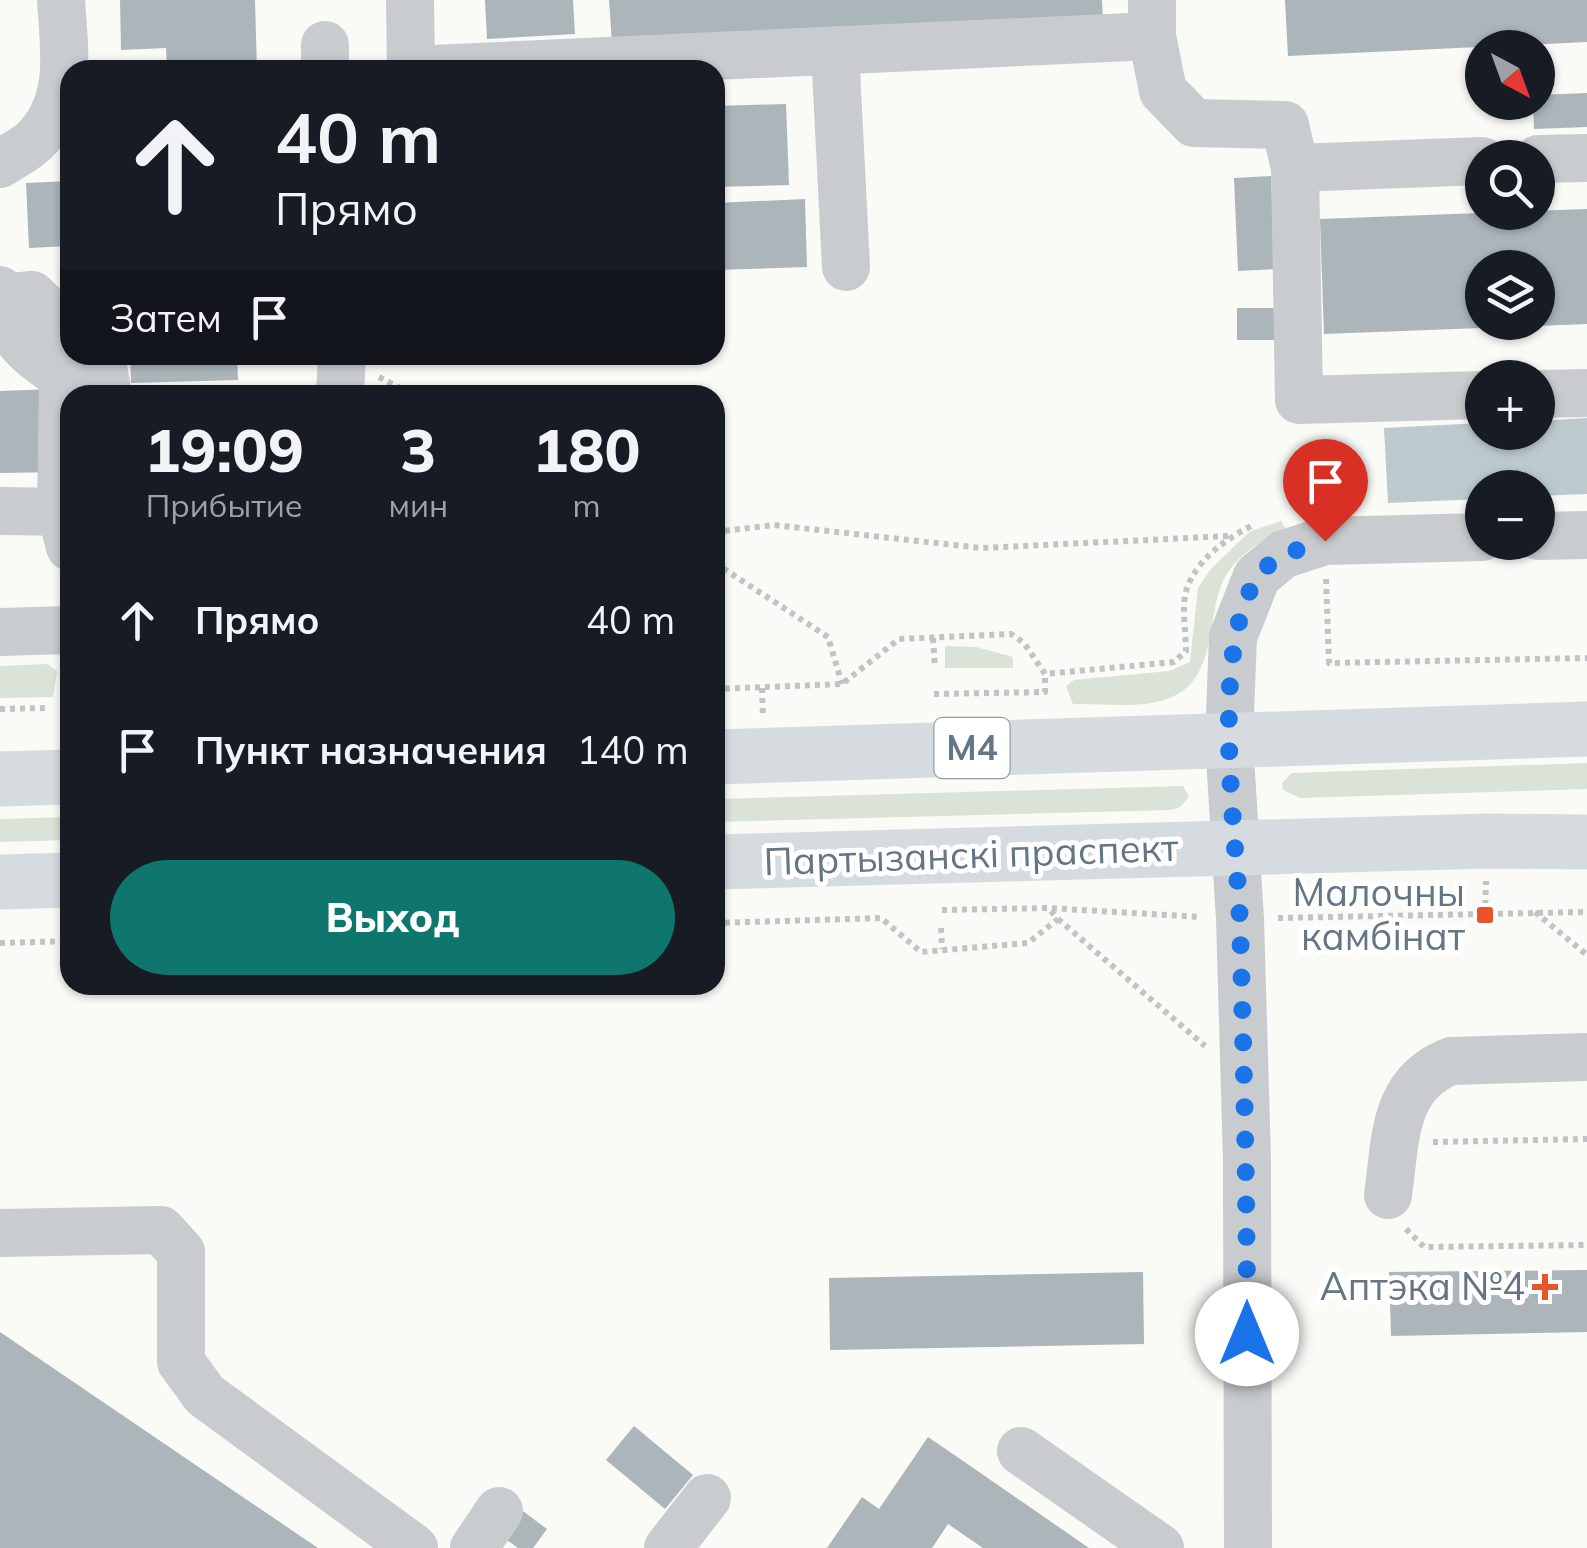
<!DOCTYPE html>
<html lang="ru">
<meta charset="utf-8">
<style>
body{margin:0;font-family:Mulish,sans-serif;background:#242831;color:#f1f3f6;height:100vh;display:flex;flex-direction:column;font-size:38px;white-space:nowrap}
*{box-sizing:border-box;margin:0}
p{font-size:32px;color:#9ea1a6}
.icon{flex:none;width:55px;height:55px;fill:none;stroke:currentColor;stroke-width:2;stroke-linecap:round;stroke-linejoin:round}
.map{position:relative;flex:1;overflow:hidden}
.sheet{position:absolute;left:60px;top:385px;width:665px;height:610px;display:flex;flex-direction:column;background:#171b24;border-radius:30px;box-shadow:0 2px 8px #0004}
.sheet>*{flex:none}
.top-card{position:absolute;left:60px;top:60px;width:665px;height:305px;border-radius:30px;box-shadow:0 2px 8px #0004;background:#171b24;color:#f1f3f6;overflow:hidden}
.needle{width:65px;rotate:139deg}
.fabs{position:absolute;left:1465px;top:30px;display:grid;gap:20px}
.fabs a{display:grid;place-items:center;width:90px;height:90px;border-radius:50%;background:#171b24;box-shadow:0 2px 8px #0004;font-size:50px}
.pin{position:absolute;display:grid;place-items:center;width:85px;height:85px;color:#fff;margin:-102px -42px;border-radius:50% 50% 50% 0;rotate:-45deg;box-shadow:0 0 10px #0007}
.pin .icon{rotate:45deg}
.me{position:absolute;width:110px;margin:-55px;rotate:0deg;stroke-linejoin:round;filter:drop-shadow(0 0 8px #0008)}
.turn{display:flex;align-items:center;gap:35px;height:210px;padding:0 50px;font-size:45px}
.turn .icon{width:130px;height:130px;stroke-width:2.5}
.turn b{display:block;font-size:70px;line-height:85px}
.then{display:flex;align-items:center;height:95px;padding:0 50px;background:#0003;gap:20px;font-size:38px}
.eta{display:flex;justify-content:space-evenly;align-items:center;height:170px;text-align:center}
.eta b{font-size:60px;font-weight:800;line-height:70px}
.button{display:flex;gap:20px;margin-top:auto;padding:20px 50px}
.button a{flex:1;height:115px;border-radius:60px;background:#0f766e;color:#fff;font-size:40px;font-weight:800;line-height:115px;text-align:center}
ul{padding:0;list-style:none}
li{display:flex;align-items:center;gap:30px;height:130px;padding:0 50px}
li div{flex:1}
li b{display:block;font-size:38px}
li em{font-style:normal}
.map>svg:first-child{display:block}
.green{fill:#dbe2d8}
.water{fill:#bdcacd}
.building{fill:#acb5ba;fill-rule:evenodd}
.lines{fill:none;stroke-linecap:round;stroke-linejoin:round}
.path{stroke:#c1c4c6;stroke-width:6;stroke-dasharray:5 5;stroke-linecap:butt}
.minor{stroke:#c8cccf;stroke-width:48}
.highway{stroke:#d6dbdf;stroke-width:55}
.route{stroke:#1a73e8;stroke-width:18;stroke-dasharray:0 32.4}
.poi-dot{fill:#e95428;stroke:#fff;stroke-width:4}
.labels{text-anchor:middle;stroke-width:10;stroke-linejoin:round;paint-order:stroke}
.shield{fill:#fff;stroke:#929fa8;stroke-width:2.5}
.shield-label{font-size:35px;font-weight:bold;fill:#647683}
.street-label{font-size:38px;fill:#647683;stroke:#fff}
.poi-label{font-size:38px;fill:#647683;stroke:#fff;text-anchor:end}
</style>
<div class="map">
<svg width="1587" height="1548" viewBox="0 0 1587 1548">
<rect width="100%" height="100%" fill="#fafaf7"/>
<g class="green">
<path d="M1281,521L1285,528C1263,540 1237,555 1225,577C1204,618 1220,680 1167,699C1140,709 1102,703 1073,704L1066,686L1074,680L1169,671L1190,662L1198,588L1210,570L1249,532Z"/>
<path d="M945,646L976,647L1013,657V668H945Z"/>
<path d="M47,664L57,671L53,697L0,698V666Z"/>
<path d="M1587,763V789L1300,798L1283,790L1282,783L1292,773Z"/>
<path d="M1183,786L1189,797L1180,807L1171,810L715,822V799Z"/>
<path d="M70,817V840L0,842V819Z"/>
</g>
<path class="water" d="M1587,418V494L1538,496V488H1482V499L1388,503L1384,428L1482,423V432H1538V421Z"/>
<g class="building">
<path d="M120,0H255L257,70H167L166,48L121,50Z"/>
<path d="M485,0H573L575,34L487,39Z"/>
<path d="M609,0H1102L1103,21L612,43Z"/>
<path d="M1285,0H1587V42L1288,56Z"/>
<path d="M1587,93V127L1534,129L1533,102H1538V95Z"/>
<path d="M786,104L789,185L715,187V106Z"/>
<path d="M1271,176L1275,269L1238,271L1234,178Z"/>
<path d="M70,181V246L29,248L26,183Z"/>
<path d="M805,199L807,267L715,270V203Z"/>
<path d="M1587,209V324L1324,334L1320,219ZM1482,268H1538V322H1482Z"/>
<path d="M1237,308H1284L1283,340H1237Z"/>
<path d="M130,355H237L238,380L131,383Z"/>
<path d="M56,389L58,472L0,473V391Z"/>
<path d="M1587,1270V1332L1391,1336L1389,1272Z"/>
<path d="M1143,1272L1144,1344L830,1350L829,1278Z"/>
<path d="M0,1332L318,1548H0Z"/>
<path d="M634,1426L693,1475L665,1509L606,1460Z"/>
<path d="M928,1437L969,1465L1089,1548H983L948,1524L932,1548H827L862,1497L879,1509Z"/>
<path d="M520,1509L547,1529L533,1548H518L500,1535Z"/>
</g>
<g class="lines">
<g class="path">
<path d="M379,377L413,395"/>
<path d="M715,532L774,525L981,548L1230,536"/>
<path d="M715,563L828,637L842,684"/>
<path d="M1326,579L1329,663L1587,658"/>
<path d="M933,638L935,668"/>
<path d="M762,688L763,717"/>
<path d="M715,689L842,684L899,639L1011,634L1024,643L1045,674L1174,662L1186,651C1186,633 1181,604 1187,588C1198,558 1227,538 1255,524"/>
<path d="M934,694L1045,692V674"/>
<path d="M0,709L47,708"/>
<path d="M942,910L1048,908L1201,917"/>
<path d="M1535,912L1587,955"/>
<path d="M1485,915L1486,881"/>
<path d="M1278,918L1587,912"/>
<path d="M1058,919L1205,1046"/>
<path d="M715,923L881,918L921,952L1028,943L1058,919L1049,909"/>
<path d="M941,928L942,949"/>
<path d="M0,943L70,941"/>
<path d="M1433,1142L1587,1139"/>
<path d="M1406,1229L1424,1247L1587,1245"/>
</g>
<g class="minor">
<path d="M410,0L411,70"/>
<path d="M1152,0V36L1163,91L1194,123L1285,125L1295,168"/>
<path d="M325,45V70"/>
<path d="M835,50L846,267"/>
<path d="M411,70L1152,36"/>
<path d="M1538,159L1587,158"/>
<path d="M1482,161L1295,168L1299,400L1482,395"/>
<path d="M0,164C13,155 29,148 39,136C73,98 64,48 61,0"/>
<path d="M0,290C11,342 22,347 63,377L61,512L70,547"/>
<path d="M2,298L32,295L70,332"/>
<path d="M101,355L108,395"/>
<path d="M1538,394L1587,393"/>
<path d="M340,395L342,355"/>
<path d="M0,511L70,512"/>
<path d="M1538,536L1587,535"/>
<path d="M0,632L70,630"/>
<path d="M1388,1195C1396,1140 1392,1084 1451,1061L1587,1057"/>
<path d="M0,1233L161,1230L181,1252V1362L205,1395L414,1548"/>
<path d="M1021,1451L1160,1548"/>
<path d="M474,1548L499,1511"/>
<path d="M668,1548L707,1498"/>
<path d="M1248,1548L1247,1160L1240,919L1229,740L1233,637L1257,576L1284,554L1325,541L1482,537"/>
</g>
<g class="highway">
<path d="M715,757L1587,729"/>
<path d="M0,779L70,777"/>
<path d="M715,862L1488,841L1587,842"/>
<path d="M0,882L70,880"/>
</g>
</g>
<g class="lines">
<path class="route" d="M1247,1334C1247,1198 1244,1061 1240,925C1237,832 1209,660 1255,581C1269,556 1300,549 1325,541"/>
</g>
<g class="poi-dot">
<rect x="1475" y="905" width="20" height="20" rx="5"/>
<path d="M1540 1272h10v10h10v10h-10v10h-10v-10h-10v-10h10z"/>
</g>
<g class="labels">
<rect class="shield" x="934.5" y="718" width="75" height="60" rx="8"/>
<g class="shield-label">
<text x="972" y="760">М4</text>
</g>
<g class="street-label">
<text transform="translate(971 855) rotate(-2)" y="13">Партызанскі праспект</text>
</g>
<g class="poi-label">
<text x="1465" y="906">Малочны<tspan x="1465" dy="44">камбінат</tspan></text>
<text x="1525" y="1300">Аптэка №4</text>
</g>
</g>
</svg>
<div class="fabs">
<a><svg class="needle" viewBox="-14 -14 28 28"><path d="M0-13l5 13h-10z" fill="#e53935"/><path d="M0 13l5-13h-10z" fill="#9ea1a6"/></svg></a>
<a><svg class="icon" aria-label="search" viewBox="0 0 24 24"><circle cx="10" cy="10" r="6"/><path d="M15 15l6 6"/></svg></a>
<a><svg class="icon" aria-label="layers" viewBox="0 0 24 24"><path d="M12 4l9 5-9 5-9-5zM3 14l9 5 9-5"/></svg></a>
<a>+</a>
<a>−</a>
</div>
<div class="pin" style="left:1325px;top:541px;background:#d93025"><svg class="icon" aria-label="arrive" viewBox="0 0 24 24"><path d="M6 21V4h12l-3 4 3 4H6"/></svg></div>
<svg class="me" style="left:1247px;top:1334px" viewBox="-20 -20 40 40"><circle r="19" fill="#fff"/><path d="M0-13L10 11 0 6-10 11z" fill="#1a73e8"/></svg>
<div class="top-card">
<div class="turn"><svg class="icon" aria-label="ahead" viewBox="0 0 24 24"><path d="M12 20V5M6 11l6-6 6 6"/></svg><div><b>40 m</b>Прямо</div></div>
<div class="then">Затем<svg class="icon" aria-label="arrive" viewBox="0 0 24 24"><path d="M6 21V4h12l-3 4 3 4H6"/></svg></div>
</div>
<section class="sheet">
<div class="eta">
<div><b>19:09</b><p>Прибытие</p></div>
<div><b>3</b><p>мин</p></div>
<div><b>180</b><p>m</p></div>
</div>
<ul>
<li><svg class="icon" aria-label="ahead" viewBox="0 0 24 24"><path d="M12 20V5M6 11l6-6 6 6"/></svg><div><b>Прямо</b></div><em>40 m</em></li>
<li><svg class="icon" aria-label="arrive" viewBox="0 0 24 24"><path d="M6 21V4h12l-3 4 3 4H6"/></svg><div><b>Пункт назначения</b></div><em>140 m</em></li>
</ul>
<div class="button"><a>Выход</a></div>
</section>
</div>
